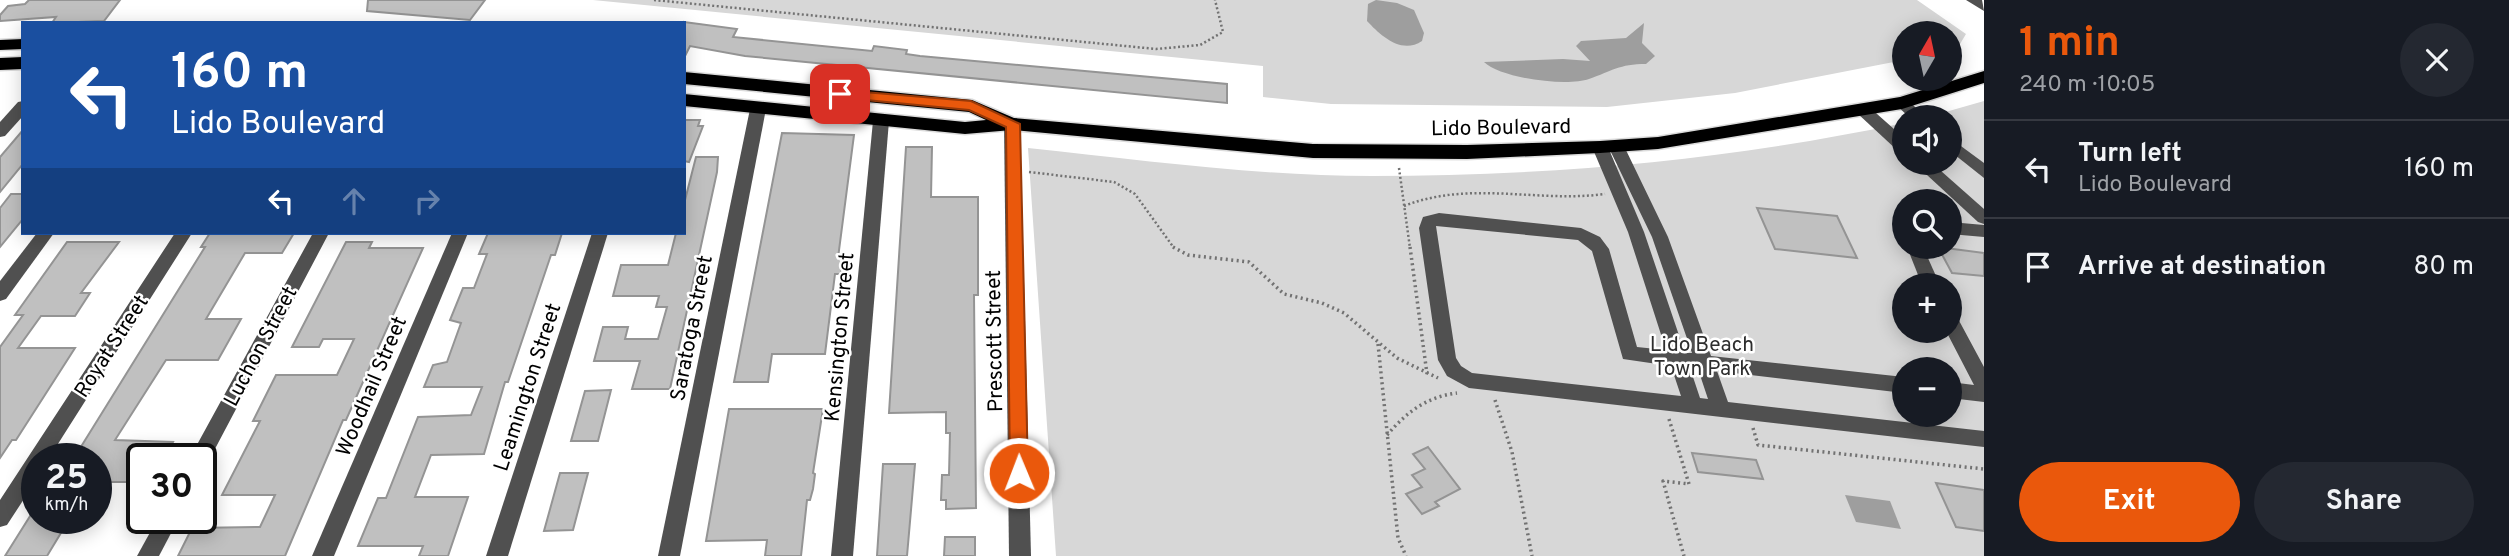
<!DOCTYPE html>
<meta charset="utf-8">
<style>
body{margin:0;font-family:Overpass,sans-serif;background:#242831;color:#f1f3f6;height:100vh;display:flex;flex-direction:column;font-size:26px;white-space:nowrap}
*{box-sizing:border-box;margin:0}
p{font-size:23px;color:#9ea1a6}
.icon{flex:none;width:38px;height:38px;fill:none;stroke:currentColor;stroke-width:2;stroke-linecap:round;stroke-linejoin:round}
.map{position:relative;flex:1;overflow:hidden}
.panel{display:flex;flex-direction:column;background:#171b24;width:525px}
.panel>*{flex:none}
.hud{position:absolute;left:21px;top:21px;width:665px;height:214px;border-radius:0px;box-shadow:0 4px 18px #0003;background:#1a4fa0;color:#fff;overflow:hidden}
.needle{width:46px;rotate:9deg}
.controls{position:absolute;left:1892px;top:21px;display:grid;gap:14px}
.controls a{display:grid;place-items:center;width:70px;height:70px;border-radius:50%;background:#171b24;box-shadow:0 4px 18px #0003;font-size:35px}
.speed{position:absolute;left:21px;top:443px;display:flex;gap:14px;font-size:35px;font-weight:700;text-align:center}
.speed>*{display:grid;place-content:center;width:91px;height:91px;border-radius:50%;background:#171b24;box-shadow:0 4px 18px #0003;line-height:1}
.speed small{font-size:18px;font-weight:400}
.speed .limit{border:4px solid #111;border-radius:10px;background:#fff;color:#111}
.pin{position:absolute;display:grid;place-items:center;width:60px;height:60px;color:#fff;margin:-30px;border-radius:14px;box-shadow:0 4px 10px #0006}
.me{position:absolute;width:77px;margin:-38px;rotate:359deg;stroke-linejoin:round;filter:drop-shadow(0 0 5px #0008)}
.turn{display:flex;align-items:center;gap:24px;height:147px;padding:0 35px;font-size:32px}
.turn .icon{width:91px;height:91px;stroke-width:2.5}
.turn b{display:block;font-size:49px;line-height:60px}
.lanes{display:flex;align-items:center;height:66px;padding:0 35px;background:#0003;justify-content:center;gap:35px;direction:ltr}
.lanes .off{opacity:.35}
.round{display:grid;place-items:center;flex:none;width:74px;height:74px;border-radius:37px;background:#242831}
.head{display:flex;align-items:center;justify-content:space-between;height:119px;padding:0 35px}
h1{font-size:42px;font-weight:700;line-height:52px;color:#ea580c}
.button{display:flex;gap:14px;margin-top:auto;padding:14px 35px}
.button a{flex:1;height:80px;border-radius:42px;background:#ea580c;color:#fff;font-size:28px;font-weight:700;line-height:80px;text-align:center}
.button a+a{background:#242831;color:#f1f3f6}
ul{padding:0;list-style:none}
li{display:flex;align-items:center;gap:21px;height:98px;padding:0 35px;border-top:2px solid #363941}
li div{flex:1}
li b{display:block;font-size:26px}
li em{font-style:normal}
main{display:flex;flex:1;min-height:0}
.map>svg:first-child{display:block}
.green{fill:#d7d7d7;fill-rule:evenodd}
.water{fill:#9e9e9e}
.building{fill:#c0c0c0;stroke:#949494;stroke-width:2}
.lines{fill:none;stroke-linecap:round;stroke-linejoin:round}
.highway-casing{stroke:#dbdbdb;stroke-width:3}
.path-far1{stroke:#727272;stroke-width:2.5;stroke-dasharray:2 2.5;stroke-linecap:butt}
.path{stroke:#727272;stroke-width:3.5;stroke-dasharray:2 3.5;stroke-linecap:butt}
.minor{fill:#505050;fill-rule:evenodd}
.highway{fill:#000;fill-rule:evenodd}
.route{fill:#ea580c;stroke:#983908;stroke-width:2}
.labels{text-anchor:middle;stroke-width:5;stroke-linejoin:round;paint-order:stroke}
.street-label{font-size:21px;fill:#000;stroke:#fff}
.park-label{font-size:21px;fill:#2e2e2e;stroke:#fff}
</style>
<main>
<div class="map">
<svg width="1984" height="556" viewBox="0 0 1984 556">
<rect width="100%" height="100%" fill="#fff"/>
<g class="green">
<path d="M593,0H1917L1966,34L1960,44L1950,47V33H1904V60L1735,93L1607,107L1331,104L1263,97V66Z"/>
<path d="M1984,101V556H1056L1028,148C1142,160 1257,176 1372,176C1550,176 1729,160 1904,123V163H1950V117H1928ZM1904,201H1950V247H1904ZM1904,285H1950V331H1904ZM1904,369H1950V415H1904Z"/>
</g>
<g class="water">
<path d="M1376,0L1397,3L1414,10L1424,33L1422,41C1401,55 1380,35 1367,21L1368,4Z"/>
<path d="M1644,23L1642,43L1655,56L1646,64C1619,64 1612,71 1589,79C1566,87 1500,78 1484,62L1563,59L1590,61L1576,46L1581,41L1626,38Z"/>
<path d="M1845,495L1890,501L1901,529L1856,522Z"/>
</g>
<g class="building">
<path d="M29,0H120L104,21L52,23L56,17L0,21V15L8,6L25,4Z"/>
<path d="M368,0H485L470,20L367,11Z"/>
<path d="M684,22L737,29L733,37L872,51L874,46L907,50L906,54L920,56L1227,84V103L745,56L690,46L684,58Z"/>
<path d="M684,120H700L698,126H703L689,162L684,161Z"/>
<path d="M23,130V164L0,192V157Z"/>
<path d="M782,133L854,135L838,258H842L841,274H835L825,354H772L768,382H734Z"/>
<path d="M906,147H932L931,197H978V295H974L976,508L946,509V500H941L942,475H949L950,433H946V412L889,413Z"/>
<path d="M696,157H718L717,172L670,389H632L640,361H594L603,327H628L625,339H658L667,307H656L659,296H613L621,265H668L676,233H684V204Z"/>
<path d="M11,194H23V219L0,247V208Z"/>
<path d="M1757,208L1837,216L1857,258L1775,249Z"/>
<path d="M210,233H294L282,253H245L206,319H241L218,360H166L115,440L173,442L164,458H142V482H96V458H74L205,247H201Z"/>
<path d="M488,233H562L555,255H551L508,382H505L484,454L431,455L415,497H468L448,556H419L423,546H358L378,498H386L418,417L471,415L482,387H424L433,365L447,362L461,323L450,320L463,288H474L487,254H479Z"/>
<path d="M67,242H119L81,293H90L75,316H41L18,348H75L16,440H12L0,458V347L23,315H15Z"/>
<path d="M346,242H372L369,248H423L346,420H343L285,556H178L192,528L260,527L275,495H222L260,421H253L276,375H337L354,339H323L319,347H292Z"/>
<path d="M1938,247L1984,253V276L1952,273Z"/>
<path d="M611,390L598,441H571L585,391Z"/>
<path d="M729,409H823L813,473L815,474L813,489L810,500H807L801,556H765L767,540L706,541Z"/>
<path d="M1428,447L1460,489L1435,502L1439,506L1422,514L1406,494L1422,487L1412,475L1425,469L1413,454Z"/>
<path d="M1692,453L1756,460L1763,479L1698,472Z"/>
<path d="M883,464H915L907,556H877Z"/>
<path d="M560,473H588L573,530L544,531Z"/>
<path d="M1936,483L1984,490V531L1956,527Z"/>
<path d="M37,505V518H70L47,556H5Z"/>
<path d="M945,537H975V556H944Z"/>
</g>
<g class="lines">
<g class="highway-casing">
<g id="highway">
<path d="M23,39V49L0,50V40Z"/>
<path d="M23,57V69L0,70V58Z"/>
<path d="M1984,71V83L1902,109L1658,149L1600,153L1467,159L1313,158L1012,130L965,134L684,106V94L965,122L986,120L969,112L684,84V72L972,100L1014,118L1313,144L1467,145L1600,141L1658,137L1900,97Z"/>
</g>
</g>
<g class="path-far1">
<path d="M654,0L1156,49L1200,45L1223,32L1215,0"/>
<path d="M1399,168L1410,248"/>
<path d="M1029,172L1114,182L1135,194L1174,248"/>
<path d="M1404,206C1470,180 1537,203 1605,194"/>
</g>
<g class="path">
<path d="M1173,247L1188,255L1249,262L1284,294L1322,303L1344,313L1397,358L1438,378"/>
<path d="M1410,247L1427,374"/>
<path d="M1950,293L1956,305"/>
<path d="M1378,344L1398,538L1406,556"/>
<path d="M1495,400L1512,452L1532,556"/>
<path d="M1669,419L1689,484L1663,481L1684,556"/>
<path d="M1753,428L1758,445L1984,469"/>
<path d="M1387,435C1407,412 1426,397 1457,393"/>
</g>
<g class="minor">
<path d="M1966,0H1982L1984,11Z"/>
<path d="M1902,98L1907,99L1925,117H1909L1894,103Z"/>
<path d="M23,101V116L5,136L0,137V122L18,102Z"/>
<path d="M758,104L766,109L680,556H658L750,109Z"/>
<path d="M1862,104L1867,105L1904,138V152L1898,151L1857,113L1854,109L1857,105Z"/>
<path d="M881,116L889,121L853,556H831L873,121Z"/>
<path d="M1012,119L1020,124L1031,556H1009L1004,124Z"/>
<path d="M1950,138L1984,163V178L1950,151Z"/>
<path d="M1616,141L1624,146L1668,237L1711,356L1904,377V393L1717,371L1728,402L1984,431V447L1469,388L1447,376L1438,360L1419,228L1423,217L1439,213L1581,228L1600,237L1609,249L1637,347L1666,350L1628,232L1592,147L1600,142L1608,147L1644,232L1685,353H1692L1652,237L1608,146ZM1436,226L1578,240L1592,251L1623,359L1671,366L1681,396L1472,373L1461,366L1456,358ZM1690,368L1698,369L1708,399L1700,398Z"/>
<path d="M1914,163H1932L1984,209V224L1978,222Z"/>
<path d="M1950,222L1984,225V237L1950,234Z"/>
<path d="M37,233H54L6,299L0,301V281Z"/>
<path d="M175,233H192L49,458H37V479L7,525L0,527V500Z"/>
<path d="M313,233H329L207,464L201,466V458H190L193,452Z"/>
<path d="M452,233H468L334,556H312Z"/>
<path d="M592,233H608L508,556H486Z"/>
<path d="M1907,247H1923L1940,285H1922Z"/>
<path d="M1950,313L1956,315L1984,367V402L1950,398V382L1974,385L1946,331H1950Z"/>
<path d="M158,518H179L159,556H137Z"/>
</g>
<use href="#highway" class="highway"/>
</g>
<path class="route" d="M840,90L971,101L1020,124L1028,473L1025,479L1019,481L1012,479L1010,473L1006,127L969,110L835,97V91Z"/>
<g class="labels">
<g class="street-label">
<text transform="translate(1501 127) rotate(-1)" y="7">Lido Boulevard</text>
<text transform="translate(691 328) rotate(-79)" y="7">Saratoga Street</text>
<text transform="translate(839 337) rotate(-85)" y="7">Kensington Street</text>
<text transform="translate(994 341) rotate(-91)" y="7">Prescott Street</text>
<text transform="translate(111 346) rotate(-57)" y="7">Royat Street</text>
<text transform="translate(260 346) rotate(-62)" y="7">Luchon Street</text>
<text transform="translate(371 386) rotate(-67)" y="7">Woodhail Street</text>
<text transform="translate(527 387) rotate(-72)" y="7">Leamington Street</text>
</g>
<g class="park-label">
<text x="1702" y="351">Lido Beach<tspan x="1702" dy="24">Town Park</tspan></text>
</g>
</g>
</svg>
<div class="controls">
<a><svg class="needle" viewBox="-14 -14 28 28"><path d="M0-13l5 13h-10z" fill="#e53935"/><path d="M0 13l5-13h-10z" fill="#9ea1a6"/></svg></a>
<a><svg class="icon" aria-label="sound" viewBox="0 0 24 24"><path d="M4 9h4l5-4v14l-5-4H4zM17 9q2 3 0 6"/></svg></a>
<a><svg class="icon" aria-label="search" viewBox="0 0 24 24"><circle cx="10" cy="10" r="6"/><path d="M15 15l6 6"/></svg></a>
<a>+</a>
<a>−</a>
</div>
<div class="speed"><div>25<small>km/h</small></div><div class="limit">30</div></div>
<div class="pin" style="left:840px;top:94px;background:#d93025"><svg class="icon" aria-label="arrive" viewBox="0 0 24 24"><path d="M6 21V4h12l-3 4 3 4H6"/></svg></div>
<svg class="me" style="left:1019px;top:473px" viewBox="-20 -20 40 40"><circle r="17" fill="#ea580c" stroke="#fff" stroke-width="3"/><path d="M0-11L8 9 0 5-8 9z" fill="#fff"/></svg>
<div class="hud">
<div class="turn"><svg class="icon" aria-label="left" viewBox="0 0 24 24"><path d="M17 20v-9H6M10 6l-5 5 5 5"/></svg><div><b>160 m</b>Lido Boulevard</div></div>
<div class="lanes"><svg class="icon" aria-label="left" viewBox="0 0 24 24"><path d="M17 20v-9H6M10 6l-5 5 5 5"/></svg><svg class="icon off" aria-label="ahead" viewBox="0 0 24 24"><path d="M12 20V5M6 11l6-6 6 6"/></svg><svg class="icon off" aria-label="right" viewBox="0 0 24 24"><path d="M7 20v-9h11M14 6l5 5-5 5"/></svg></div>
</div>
</div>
<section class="panel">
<div class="head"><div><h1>1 min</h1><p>240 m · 10:05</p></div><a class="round"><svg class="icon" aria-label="close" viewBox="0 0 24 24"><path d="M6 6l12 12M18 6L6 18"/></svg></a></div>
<ul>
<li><svg class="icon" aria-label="left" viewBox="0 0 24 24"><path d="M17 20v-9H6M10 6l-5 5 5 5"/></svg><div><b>Turn left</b><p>Lido Boulevard</p></div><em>160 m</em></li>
<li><svg class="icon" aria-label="arrive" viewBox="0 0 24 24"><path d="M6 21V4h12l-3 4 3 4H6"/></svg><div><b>Arrive at destination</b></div><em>80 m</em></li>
</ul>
<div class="button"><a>Exit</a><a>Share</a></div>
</section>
</main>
